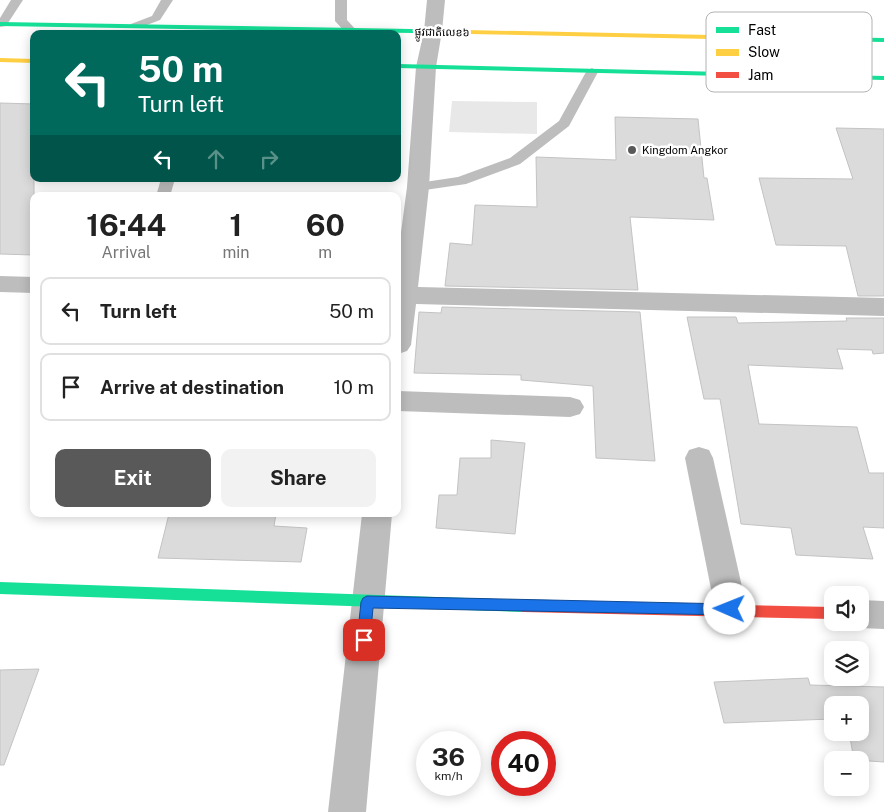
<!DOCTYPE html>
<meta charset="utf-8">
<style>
body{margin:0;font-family:"Public Sans","Noto Sans Khmer",sans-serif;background:#f2f2f2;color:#222;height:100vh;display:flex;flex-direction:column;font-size:19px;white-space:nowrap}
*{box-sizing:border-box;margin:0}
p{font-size:16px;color:#767676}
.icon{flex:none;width:28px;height:28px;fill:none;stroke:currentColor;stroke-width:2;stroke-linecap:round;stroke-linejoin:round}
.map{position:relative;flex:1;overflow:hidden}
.drawer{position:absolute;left:30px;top:192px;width:371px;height:325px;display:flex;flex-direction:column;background:#fff;border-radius:10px;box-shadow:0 2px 12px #0003}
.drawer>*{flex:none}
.top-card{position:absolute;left:30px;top:30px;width:371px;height:152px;border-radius:10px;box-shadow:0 2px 12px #0003;background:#00695c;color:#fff;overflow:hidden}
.buttons{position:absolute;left:824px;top:586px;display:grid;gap:10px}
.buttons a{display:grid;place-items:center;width:45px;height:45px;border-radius:10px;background:#fff;box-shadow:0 2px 12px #0003;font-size:25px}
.speed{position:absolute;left:416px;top:731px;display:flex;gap:10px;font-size:25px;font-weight:700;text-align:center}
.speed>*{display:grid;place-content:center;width:65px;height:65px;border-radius:50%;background:#fff;box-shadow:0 2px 12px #0003;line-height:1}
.speed small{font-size:12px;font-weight:400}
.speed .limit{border:8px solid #d22;background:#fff;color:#111}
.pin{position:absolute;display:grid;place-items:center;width:42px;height:42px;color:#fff;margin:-21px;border-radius:10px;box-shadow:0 2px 8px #0006}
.me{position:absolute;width:55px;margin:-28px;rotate:271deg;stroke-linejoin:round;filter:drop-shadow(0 0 4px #0008)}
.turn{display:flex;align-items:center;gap:18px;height:105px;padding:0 25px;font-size:22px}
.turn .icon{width:65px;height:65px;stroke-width:2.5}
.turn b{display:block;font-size:35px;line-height:42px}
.lanes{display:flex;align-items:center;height:48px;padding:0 25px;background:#0003;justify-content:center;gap:25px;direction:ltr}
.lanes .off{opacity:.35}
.eta{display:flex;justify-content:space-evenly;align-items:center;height:85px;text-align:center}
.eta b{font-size:30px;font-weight:700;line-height:35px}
.cta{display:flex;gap:10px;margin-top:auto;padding:10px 25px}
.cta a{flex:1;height:58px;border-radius:10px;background:#595959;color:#fff;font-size:20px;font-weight:700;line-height:58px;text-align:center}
.cta a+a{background:#f2f2f2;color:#222}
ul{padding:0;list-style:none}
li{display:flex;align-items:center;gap:15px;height:68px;margin:0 10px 8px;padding:0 15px;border:2px solid #e0e0e0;border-radius:10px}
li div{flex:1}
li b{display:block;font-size:19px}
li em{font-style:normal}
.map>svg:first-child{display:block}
.green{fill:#e8e8e8}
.building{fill:#dbdbdb;stroke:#c3c3c3}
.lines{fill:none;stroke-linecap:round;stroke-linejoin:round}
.lane{fill:#bdbdbd;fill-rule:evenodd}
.street{fill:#bdbdbd;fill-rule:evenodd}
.fast{fill:#16e098;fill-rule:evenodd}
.slow{fill:#ffcf43;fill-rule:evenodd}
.jam{fill:#f24e42;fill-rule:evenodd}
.route{fill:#1a73e8;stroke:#114b97}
.poi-dot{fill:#595959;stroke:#fff;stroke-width:2}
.labels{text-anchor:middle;stroke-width:5;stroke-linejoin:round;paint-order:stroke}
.far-street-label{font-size:11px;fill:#000;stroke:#fff}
.far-poi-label{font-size:11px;fill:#000;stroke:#fff;text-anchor:start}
.key{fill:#fff;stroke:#b2b2b2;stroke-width:1}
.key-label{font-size:14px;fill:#000}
</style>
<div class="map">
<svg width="884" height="812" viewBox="0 0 884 812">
<rect width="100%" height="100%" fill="#fff"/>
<path class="green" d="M452,101L537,102V134L449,132Z"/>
<g class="building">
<path d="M0,103L34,104V255L0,254Z"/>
<path d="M615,117L698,119L704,178H707L714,220L630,217L638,290L445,286L450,243L472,245L475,205L537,207L536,157L616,160Z"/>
<path d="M836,128L884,129V296H858L846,246L776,245L759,178L853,179Z"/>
<path d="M442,307L640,312L655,461L596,458L593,386L521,380V375L414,373L419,312L441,313Z"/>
<path d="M687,317H736L738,323L847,321L846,318H884V353L873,354L872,350L837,349L843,369L748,365L759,424L857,427L869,473H884V528L863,527L873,559L796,555L791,528L741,524L720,399H704Z"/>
<path d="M491,440L525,443L515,534L436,528L439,495H457L460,458H491Z"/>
<path d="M169,514H276L274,526L307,528L301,562L158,558Z"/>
<path d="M39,669L4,765H0V670Z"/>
<path d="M808,678L810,685L884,687V762L854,760L849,732H860V705H832V719L724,723L714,682Z"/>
</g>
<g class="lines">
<g class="lane">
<path d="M11,0H23L6,26L0,27V18Z"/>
<path d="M161,0H173L160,20L139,28H131L129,26L131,24L152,16Z"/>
<path d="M335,0H347V20L357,31L355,34H347L335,21Z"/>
<path d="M592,68L598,72L569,126L520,164L466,184L418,191L413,190L411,187L413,184L418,183L458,177L510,158L559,121L586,72Z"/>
<path d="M161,179H175L170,196H156Z"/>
</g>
<g class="street">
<path d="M427,0H445L442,31L436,67L429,187L418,287L884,298V316L416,304L411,345L407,351L398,354V255L407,187L416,67L424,31Z"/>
<path d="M0,276L34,277V293L0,292Z"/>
<path d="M398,391L570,397L580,400L584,407L580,414L570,417L398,411Z"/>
<path d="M699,447L709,450L713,458L747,609L742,619L731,623L720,619L715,609L685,458L689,450Z"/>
<path d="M362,514H392L366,812H328Z"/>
<path d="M860,600L884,601V629L860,628L849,624L848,622H860Z"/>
</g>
<g class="fast">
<path d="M0,22L469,30L473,32L469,34L0,26Z"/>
<path d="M755,36L884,38V42L758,40H755Z"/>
<path d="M398,64L884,76V80L398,68Z"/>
<path d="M0,582L523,600L528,602L530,606L528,610L523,612L0,594Z"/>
</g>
<g class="slow">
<path d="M466,30L758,36L762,38L758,40L469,34H466Z"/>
<path d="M0,58L34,59V63L0,62Z"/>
</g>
<path class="jam" d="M523,600L832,607V619L523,612L518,610L516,606L518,602Z"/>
</g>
<path class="route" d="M367,596L730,604L735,605L737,609L735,614L730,615L373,608L370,640L368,645L364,646L359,645L357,640L361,602L363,598Z"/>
<circle class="poi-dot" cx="632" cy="150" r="5"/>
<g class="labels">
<g class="far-street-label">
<text transform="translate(442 32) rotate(1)" y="4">ផ្លូវជាតិលេខ៦</text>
</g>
<g class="far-poi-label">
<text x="642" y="154">Kingdom Angkor</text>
</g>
</g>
<rect x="706" y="12" width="166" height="80" rx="8" class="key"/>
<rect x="716" y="27" width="23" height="6" fill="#16e098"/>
<rect x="716" y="49" width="23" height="7" fill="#ffcf43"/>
<rect x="716" y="72" width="23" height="6" fill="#f24e42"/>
<g class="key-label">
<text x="748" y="35">Fast</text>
<text x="748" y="57">Slow</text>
<text x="748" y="80">Jam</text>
</g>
</svg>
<div class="buttons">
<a><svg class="icon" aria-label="sound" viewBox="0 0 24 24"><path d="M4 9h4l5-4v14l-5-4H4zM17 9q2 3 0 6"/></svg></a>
<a><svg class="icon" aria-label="layers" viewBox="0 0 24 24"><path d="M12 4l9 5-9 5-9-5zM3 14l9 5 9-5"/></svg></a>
<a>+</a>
<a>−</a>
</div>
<div class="speed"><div>36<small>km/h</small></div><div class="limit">40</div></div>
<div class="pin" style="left:364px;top:640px;background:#d93025"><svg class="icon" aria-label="arrive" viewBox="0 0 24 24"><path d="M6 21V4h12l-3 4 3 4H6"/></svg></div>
<svg class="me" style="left:730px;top:609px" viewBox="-20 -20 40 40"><circle r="19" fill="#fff"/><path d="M0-13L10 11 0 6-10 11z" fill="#1a73e8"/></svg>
<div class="top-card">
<div class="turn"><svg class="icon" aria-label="left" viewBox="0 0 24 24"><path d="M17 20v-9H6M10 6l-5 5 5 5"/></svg><div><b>50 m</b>Turn left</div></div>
<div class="lanes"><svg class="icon" aria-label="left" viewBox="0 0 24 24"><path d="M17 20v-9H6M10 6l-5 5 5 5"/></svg><svg class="icon off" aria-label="ahead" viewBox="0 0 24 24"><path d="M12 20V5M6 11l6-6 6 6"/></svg><svg class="icon off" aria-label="right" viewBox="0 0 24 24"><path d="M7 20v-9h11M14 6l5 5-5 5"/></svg></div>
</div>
<section class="drawer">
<div class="eta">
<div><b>16:44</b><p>Arrival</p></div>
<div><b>1</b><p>min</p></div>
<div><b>60</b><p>m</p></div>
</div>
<ul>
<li><svg class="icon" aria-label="left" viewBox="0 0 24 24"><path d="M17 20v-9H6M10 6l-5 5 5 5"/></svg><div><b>Turn left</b></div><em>50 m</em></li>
<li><svg class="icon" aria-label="arrive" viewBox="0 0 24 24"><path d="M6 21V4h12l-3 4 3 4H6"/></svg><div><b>Arrive at destination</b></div><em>10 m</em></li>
</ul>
<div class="cta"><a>Exit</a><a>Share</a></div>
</section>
</div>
